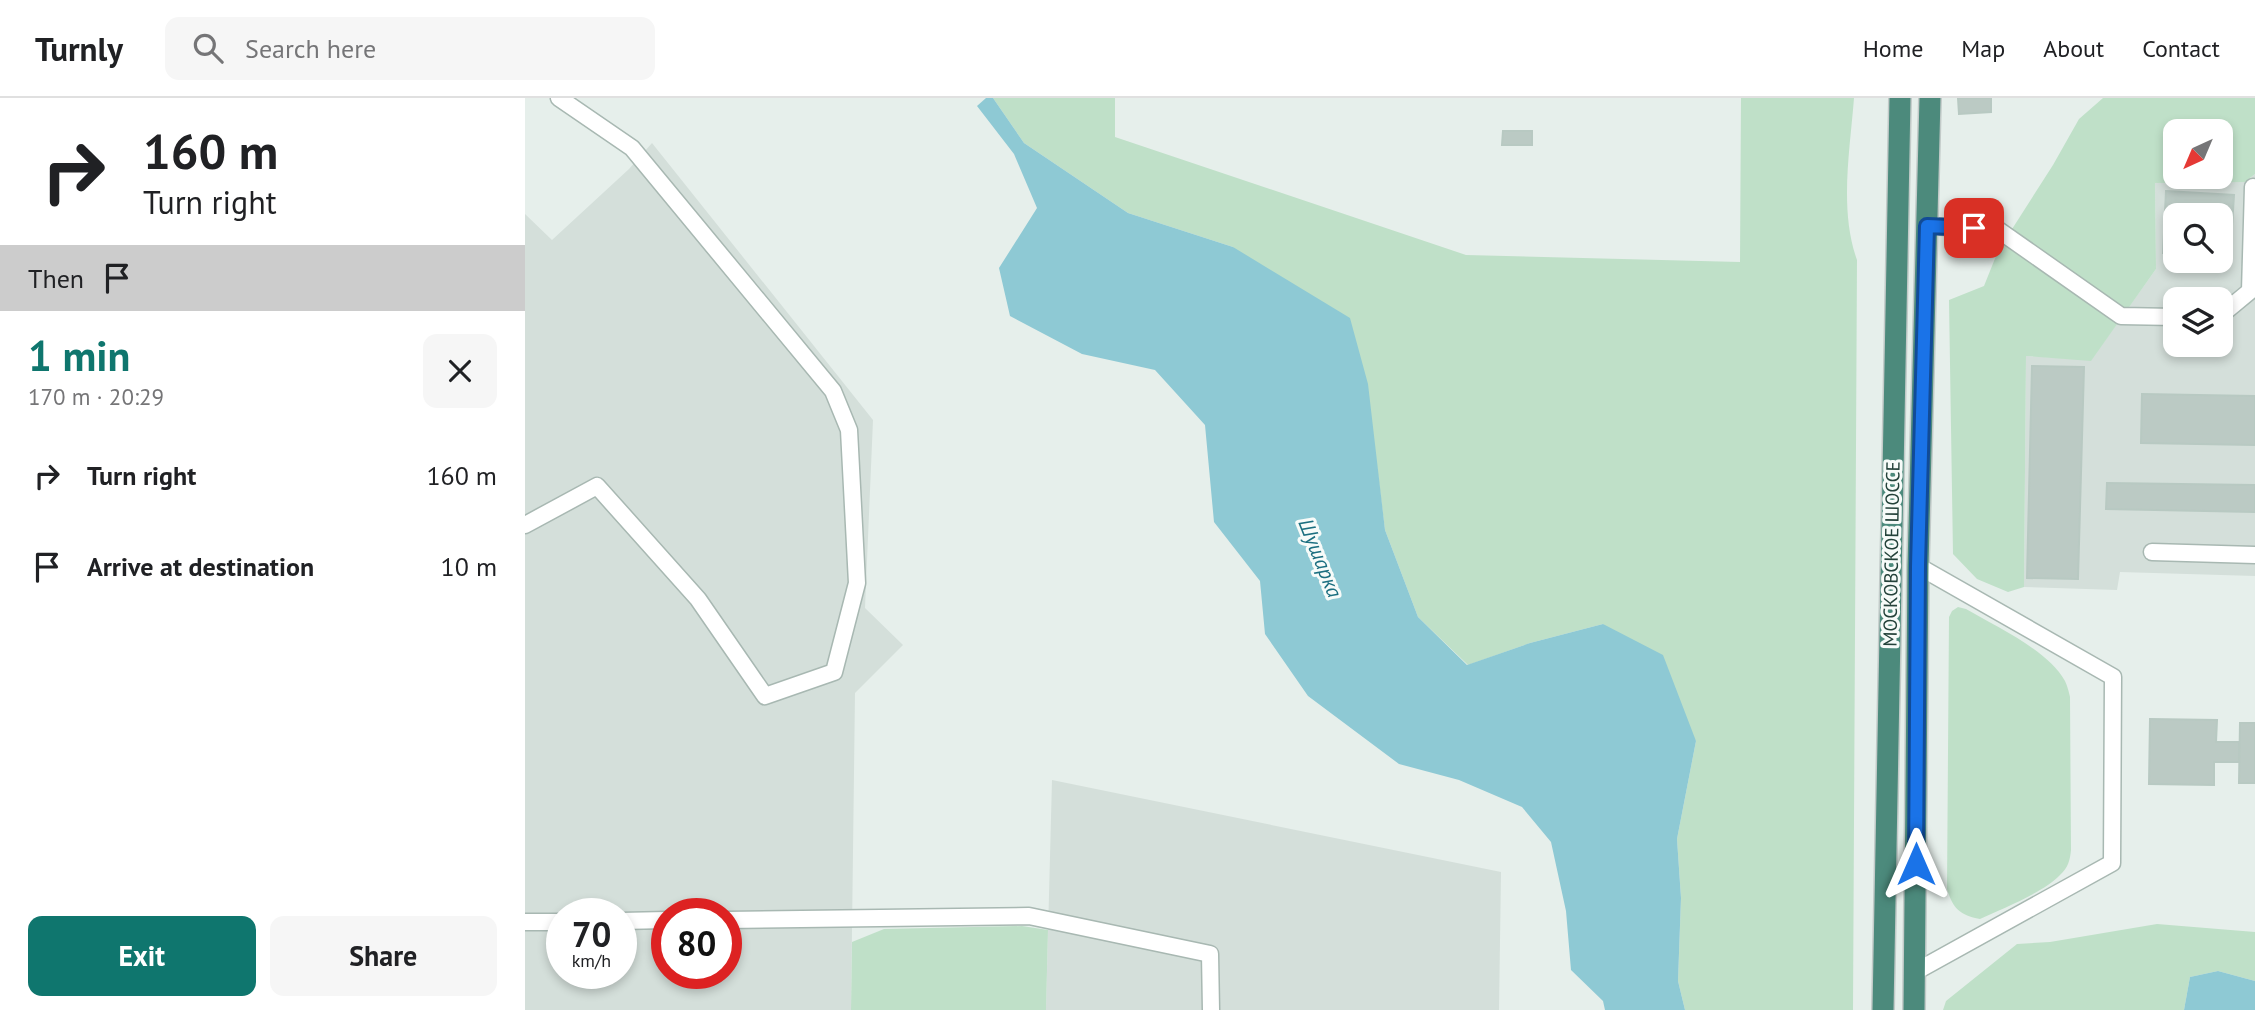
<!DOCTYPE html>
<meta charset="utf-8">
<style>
body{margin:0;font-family:"PT Sans",sans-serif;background:#f6f6f6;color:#202124;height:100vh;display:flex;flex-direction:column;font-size:26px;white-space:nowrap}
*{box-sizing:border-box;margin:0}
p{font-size:23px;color:#757577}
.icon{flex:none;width:38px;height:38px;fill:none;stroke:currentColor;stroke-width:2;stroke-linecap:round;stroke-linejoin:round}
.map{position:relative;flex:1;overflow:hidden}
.sheet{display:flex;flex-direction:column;background:#fff;width:525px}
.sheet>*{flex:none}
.top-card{background:#fff;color:#202124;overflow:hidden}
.needle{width:46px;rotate:224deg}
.tools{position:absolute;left:1638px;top:21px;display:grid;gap:14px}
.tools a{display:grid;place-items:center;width:70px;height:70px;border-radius:14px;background:#fff;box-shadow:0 4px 10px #0003;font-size:35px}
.speed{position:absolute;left:21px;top:800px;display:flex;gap:14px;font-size:35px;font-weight:700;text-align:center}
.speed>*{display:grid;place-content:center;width:91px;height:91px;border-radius:50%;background:#fff;box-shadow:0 4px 10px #0003;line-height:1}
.speed small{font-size:18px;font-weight:400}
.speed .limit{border:10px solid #d22;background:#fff;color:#111}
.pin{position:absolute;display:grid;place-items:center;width:60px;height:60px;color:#fff;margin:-30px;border-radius:14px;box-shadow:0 4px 10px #0006}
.me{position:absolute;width:77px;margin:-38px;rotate:0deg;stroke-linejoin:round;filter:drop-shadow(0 0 5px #0008)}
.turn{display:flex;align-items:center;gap:24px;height:147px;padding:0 28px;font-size:32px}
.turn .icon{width:91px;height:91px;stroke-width:2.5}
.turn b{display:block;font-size:49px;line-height:60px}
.then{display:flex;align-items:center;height:66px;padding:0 28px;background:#0003;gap:14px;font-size:26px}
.round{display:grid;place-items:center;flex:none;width:74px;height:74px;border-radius:14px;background:#f6f6f6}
.summary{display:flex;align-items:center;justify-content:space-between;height:119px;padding:0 28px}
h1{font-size:42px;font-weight:700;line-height:52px;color:#0f766e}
.button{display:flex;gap:14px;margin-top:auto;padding:14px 28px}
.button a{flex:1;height:80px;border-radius:14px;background:#0f766e;color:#fff;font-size:28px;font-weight:700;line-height:80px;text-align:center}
.button a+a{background:#f6f6f6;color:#202124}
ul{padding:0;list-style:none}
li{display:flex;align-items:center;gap:21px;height:91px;padding:0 28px}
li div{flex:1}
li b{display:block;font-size:26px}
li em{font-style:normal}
header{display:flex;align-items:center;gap:42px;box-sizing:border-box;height:98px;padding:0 35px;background:#fff;border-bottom:2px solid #e0e0e0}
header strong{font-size:33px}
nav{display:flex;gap:38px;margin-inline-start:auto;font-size:24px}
.search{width:490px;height:63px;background:#f6f6f6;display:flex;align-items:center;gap:18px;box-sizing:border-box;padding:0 24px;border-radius:14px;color:#757577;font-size:26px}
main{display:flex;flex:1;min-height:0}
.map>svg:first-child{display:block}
.built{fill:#d4dfda;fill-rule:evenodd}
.green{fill:#bfe0c8;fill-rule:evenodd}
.water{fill:#8ec9d4}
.building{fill:#bbcac4;stroke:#b8c9c2;stroke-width:2}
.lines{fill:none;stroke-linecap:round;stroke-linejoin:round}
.service-casing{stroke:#a8b8b2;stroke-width:19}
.trunk-casing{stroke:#c2cac8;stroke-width:24}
.service{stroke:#fff;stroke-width:16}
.trunk{stroke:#4c8a7c;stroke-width:21}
.route-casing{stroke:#114b97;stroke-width:18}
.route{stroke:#1a73e8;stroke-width:12}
.labels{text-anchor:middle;stroke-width:6;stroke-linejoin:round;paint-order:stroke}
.street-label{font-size:19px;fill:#24423a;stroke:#f7fbf9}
.water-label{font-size:21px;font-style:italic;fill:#1c6f80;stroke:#f7fbf9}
</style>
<header>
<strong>Turnly</strong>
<div class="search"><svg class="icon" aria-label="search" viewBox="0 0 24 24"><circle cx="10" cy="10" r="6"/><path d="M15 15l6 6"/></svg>Search here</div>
<nav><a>Home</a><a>Map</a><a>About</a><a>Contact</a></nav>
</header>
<main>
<section class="sheet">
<div class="top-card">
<div class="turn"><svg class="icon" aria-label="right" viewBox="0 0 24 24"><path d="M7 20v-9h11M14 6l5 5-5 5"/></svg><div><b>160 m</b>Turn right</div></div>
<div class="then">Then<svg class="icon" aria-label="arrive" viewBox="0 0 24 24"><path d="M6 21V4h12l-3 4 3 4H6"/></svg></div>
</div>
<div class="summary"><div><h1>1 min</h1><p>170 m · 20:29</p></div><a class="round"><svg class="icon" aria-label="close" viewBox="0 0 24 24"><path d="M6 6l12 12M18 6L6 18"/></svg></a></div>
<ul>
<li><svg class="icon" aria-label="right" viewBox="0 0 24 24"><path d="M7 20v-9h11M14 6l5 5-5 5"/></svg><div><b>Turn right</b></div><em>160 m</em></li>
<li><svg class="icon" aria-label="arrive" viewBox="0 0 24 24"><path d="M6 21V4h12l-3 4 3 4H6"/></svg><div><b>Arrive at destination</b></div><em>10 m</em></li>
</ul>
<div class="button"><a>Exit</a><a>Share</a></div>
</section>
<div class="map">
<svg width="1730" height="912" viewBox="0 0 1730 912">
<rect width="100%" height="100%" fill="#e6efeb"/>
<g class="built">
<path d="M127,45L348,322L340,510L378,547L330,595L326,912H0V116L27,142L104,71ZM37,816H96V875H37ZM142,816H201V875H142Z"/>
<path d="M1730,76V478L1595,474L1592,492L1499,489L1501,258L1566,262L1631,171L1630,84H1720ZM1650,117H1696V163H1650ZM1650,201H1696V247H1650Z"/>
<path d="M527,682L976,774L974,912H521Z"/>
</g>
<g class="green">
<path d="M468,0H590V39L941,157L1215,164L1216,0H1329C1325,52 1314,112 1332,162L1328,912H1160L1153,883L1156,800L1152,741L1171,643L1078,526L1005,545L943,567L893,519L860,432L852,369L708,149L603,115L499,45Z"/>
<path d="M1578,0H1730V76L1720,84L1630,85L1631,171L1566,263L1501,258L1499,489L1483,494L1452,481L1428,456L1424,202L1459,188L1473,153L1528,67L1554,21ZM1650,33H1696V79H1650Z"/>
<path d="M1433,509L1441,511C1470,528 1523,552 1540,583C1542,587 1544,594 1545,599L1546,752C1545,762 1543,770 1535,777C1519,794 1477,811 1455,821C1435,817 1428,811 1422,791L1424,519L1427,513Z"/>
<path d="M1632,826L1730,834V883L1693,873L1665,879L1659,912H1418L1421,903L1492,846L1525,844Z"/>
<path d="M497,828L523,832L521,912H326L327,844L359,831Z"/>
</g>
<g class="water">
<path d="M461,0H468L499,45L603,115L708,149L825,220L843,286L860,432L893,519L942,567L1005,545L1078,526L1138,557L1171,643L1152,741L1156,800L1153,883L1160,912H1080L1078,903L1046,872L1041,813L1026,744L997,709L934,682L874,666L783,598L740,536L735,483L689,424L680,327L630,272L557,256L485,218L474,170L512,110L489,56L452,8Z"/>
<path d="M1693,873L1730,883V912H1659L1665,879Z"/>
</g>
<g class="building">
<path d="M1433,0H1466V14L1434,16Z"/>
<path d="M978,33H1007V47H977Z"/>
<path d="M1641,93L1709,97L1705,159L1696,158V117H1650V156L1638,155Z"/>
<path d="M1507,268L1559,269L1553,481L1502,480Z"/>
<path d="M1617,296L1730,298V347L1616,345Z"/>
<path d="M1582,385L1730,387V414L1581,411Z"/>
<path d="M1625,621L1692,622L1691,644H1714V664H1689V687L1624,686Z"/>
<path d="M1715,625H1730V685H1714Z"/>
</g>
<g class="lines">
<g class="service-casing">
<g id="service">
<path d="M1402,128L1472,131L1596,218L1650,219"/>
<path d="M1696,217L1725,193L1728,89"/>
<path d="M0,427L72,388L173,501L240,598L309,574L332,485L324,332L308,293L107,50L34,0"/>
<path d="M1627,454L1730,457"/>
<path d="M201,822L504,818L685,856L686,912"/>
<path d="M96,823L142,822"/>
<path d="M0,824H37"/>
<path d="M1390,874L1587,765L1588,579L1393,468"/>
</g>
</g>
<g class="trunk-casing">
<g id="trunk">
<path d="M1358,912L1375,0"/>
<path d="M1389,912L1393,468L1405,0"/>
</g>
</g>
<use href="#service" class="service"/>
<use href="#trunk" class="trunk"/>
</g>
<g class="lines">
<g class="route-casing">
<path id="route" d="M1391,766L1393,468L1402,128L1449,130"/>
</g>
<use href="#route" class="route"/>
</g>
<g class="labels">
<g class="street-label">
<text transform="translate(1366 456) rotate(-89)" y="7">МОСКОВСКОЕ ШОССЕ</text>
</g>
<g class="water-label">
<text transform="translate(795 460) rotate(68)" y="7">Шушарка</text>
</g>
</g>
</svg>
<div class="tools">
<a><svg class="needle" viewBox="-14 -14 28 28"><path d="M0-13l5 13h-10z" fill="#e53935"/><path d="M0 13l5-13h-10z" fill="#757577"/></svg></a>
<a><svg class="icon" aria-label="search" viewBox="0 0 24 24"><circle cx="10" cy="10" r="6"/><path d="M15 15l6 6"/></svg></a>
<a><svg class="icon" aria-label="layers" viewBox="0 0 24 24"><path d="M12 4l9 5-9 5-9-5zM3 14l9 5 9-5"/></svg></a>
</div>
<div class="speed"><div>70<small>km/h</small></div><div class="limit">80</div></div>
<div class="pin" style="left:1449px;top:130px;background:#d93025"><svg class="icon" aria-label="arrive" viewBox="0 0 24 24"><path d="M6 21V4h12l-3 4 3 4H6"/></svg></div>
<svg class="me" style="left:1391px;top:766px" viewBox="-20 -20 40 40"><path d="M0-17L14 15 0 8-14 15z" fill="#1a73e8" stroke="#fff" stroke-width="4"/></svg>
</div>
</main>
